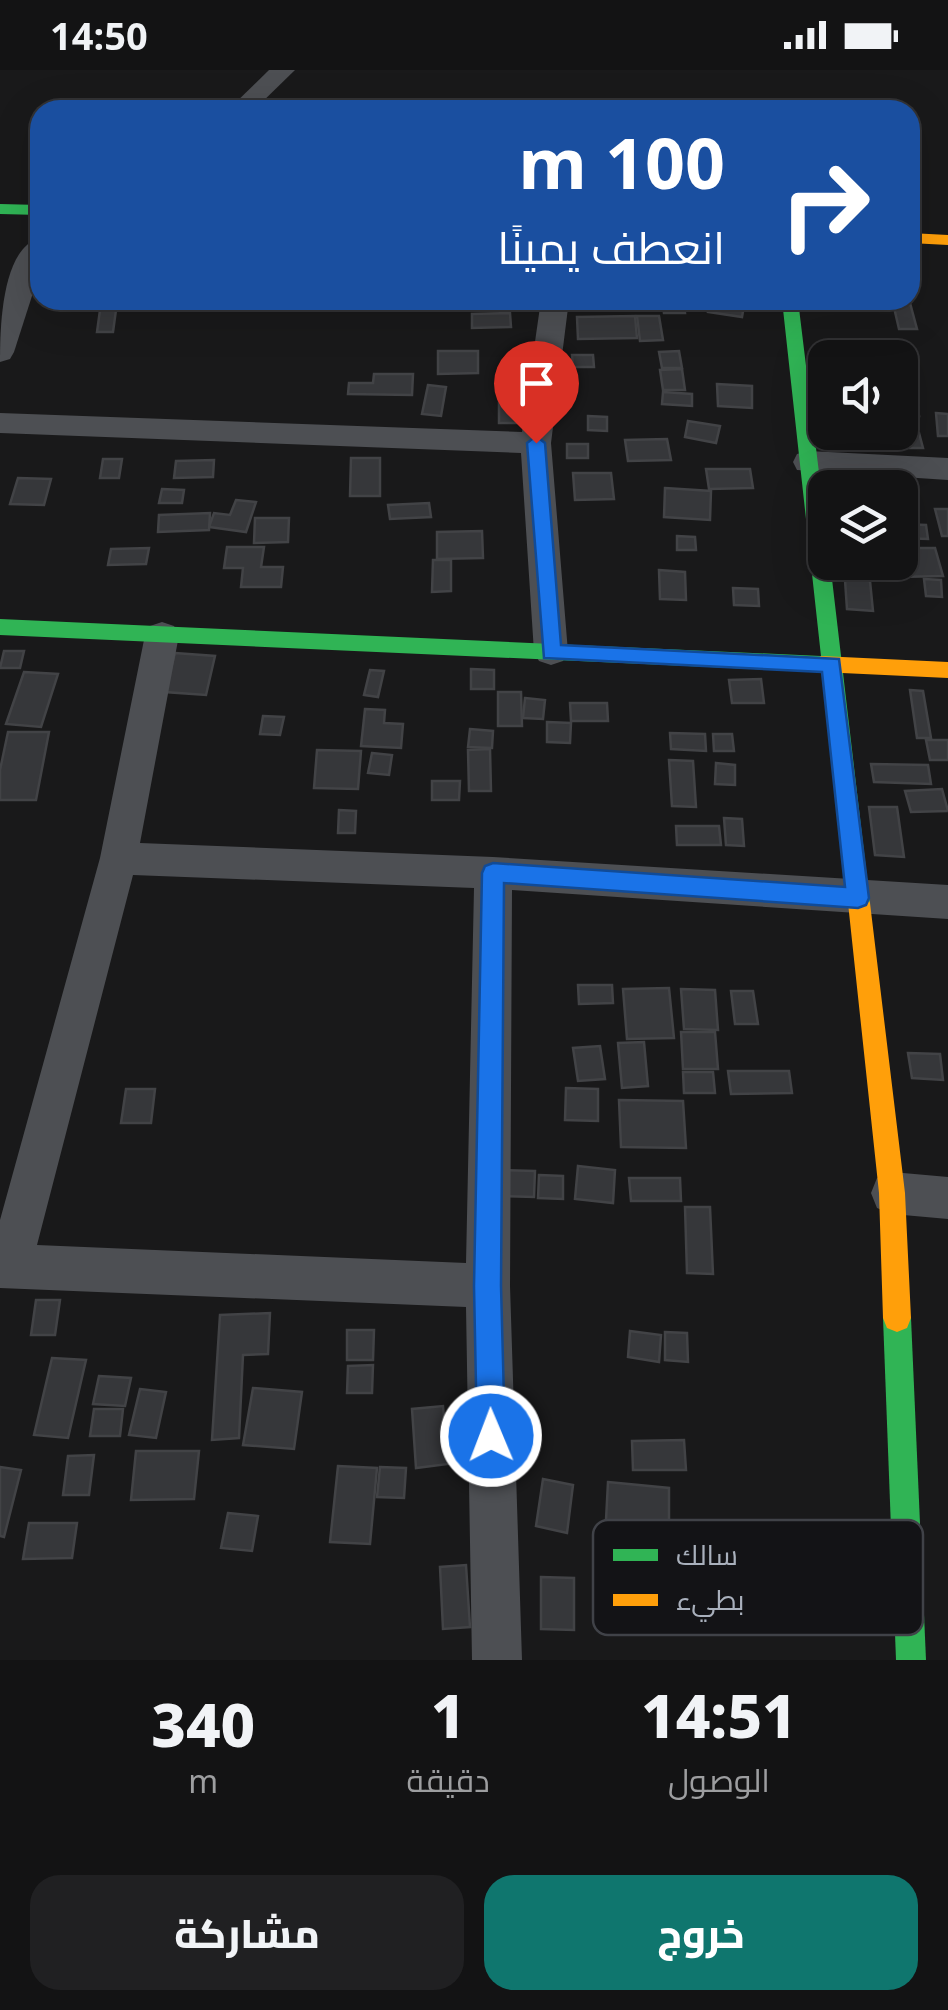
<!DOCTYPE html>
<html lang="ar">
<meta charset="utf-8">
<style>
body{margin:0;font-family:"Noto Sans",Cairo,sans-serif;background:#202022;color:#f1f3f6;direction:rtl;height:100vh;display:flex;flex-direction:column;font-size:38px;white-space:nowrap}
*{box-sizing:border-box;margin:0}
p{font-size:32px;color:#9d9ea0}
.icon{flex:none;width:55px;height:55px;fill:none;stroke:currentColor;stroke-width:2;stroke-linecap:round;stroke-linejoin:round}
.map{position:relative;height:1590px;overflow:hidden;direction:ltr}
.drawer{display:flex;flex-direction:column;background:#131314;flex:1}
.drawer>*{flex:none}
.top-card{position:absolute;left:30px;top:30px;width:890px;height:210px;border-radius:30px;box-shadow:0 10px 40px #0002,0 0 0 2px #323234;direction:rtl;background:#1a4fa0;color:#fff;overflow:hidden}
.tools{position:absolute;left:808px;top:270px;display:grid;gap:20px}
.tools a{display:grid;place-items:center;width:110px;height:110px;border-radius:20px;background:#131314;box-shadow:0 10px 40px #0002,0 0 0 2px #323234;font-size:50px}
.pin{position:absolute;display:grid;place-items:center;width:85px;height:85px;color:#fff;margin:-102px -42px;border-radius:50% 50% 50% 0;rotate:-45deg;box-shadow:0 0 10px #0007}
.pin .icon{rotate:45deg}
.me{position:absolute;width:110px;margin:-55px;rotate:359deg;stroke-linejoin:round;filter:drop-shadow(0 0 8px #0008)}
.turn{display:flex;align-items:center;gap:35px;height:210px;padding:0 30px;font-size:45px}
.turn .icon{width:130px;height:130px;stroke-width:2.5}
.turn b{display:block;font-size:70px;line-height:85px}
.eta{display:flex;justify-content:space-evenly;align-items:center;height:170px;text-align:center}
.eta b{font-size:60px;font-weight:800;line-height:70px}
.action{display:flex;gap:20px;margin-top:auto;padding:20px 30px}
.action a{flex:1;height:115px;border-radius:30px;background:#0f766e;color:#fff;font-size:40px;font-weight:800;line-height:115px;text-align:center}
.action a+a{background:#202022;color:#f1f3f6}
.status{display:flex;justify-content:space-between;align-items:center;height:70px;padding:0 50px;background:#131314;direction:ltr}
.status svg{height:28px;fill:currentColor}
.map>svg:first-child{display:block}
.building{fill:#36373a;stroke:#424346;stroke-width:2.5}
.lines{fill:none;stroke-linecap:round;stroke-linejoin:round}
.street{fill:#4d4f53;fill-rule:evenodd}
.fast{fill:#30b455;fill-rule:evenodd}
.slow{fill:#ff9f0a;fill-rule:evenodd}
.route{fill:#1a73e8;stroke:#114b97;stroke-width:2.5}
.key{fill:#131316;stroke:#404248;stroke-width:2.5}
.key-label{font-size:28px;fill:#a9b0bc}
</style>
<div class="status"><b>14:50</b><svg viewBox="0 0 49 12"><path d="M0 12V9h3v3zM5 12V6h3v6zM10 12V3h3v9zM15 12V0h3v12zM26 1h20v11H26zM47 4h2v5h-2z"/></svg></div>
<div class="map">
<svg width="948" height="1590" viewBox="0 0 948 1590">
<rect width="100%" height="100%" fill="#19191a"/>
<g class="building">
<path d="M662,230H683L685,243H664Z"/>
<path d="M710,230H745L742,247L708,242Z"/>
<path d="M893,233H910L917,259H899Z"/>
<path d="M100,240H116L113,262H97Z"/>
<path d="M510,243L511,257L472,258V244Z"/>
<path d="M635,246L637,268L578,269L577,247Z"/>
<path d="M637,246H659L663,270L640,271Z"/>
<path d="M438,281H478V303L438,304Z"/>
<path d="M679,281L682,298H662L659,282Z"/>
<path d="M883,281L885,288H829L828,282Z"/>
<path d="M572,285H593L594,297H573Z"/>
<path d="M682,299L685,320H663L660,300Z"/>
<path d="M900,303H913L919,346L900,345Z"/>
<path d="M374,304H413L412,325L348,324L349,313H373Z"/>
<path d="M717,314L752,316V338L718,336Z"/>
<path d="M428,315L446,317L441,346L422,344Z"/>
<path d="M499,320H520L521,353H499Z"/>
<path d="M663,322L692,324V336L662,334Z"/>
<path d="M936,343L948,344V366H938Z"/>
<path d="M588,346L607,347V361L588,360Z"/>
<path d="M688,351L720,356L716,373L685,367Z"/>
<path d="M873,363H919L923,378H876Z"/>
<path d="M667,369L671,390L628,391L625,370Z"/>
<rect x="567" y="374" width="21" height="14"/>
<path d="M351,388H380V426H350Z"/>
<path d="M103,389H122L119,408H100Z"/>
<path d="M214,390L213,407L174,408L176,391Z"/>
<path d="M706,399H750L753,418L709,419Z"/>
<path d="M899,402L902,416L844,417L841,403Z"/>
<path d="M573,403H611L614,429L575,430Z"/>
<path d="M18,408L51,409L44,435L10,434Z"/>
<path d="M665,418L711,421L710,450L664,447Z"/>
<path d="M162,419L184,420L182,433H159Z"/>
<path d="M236,430L256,432L246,462L209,457L214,443L230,445Z"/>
<path d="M429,433L431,447L390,449L388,435Z"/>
<path d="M935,439H948V466H942Z"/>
<path d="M210,443L209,460L158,462L159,445Z"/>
<path d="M255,448H289L288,472L254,473Z"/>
<path d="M900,454L926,455L928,469L900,468Z"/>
<path d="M482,461L483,488L437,489V462Z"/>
<path d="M677,466L695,467L696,480H677Z"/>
<path d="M227,477H264L261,497H283L281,517H241L243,498H224Z"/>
<path d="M149,478L146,494L108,495L111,479Z"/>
<path d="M900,478H935L943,506L851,508L848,492H900Z"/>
<path d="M433,490H451V521L432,522Z"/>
<path d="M659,500L685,502L686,530L660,529Z"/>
<path d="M924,509L941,510L942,527L926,526Z"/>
<path d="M845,510L870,511L873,541L847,539Z"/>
<path d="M733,518L758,519L759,536L734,535Z"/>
<path d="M4,581H24L20,598H0Z"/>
<path d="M175,583L215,586L206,625L165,622Z"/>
<path d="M471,599L494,600V619H471Z"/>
<path d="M370,600L384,601L378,627L364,625Z"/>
<path d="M24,602L58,604L41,657L6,654Z"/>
<path d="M761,609L764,633H732L729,610Z"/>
<path d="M910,620L923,621L931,668H917Z"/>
<path d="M498,622H521L522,656H498Z"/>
<path d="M525,628L545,630L543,649L523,648Z"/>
<path d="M570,633H607L608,651H571Z"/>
<path d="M365,639L385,640L384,653L403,654L401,678L361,676Z"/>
<path d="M263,646L284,647L280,665L260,664Z"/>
<path d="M547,652L571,653L570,673L547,672Z"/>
<path d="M470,659L493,661L492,678L468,677Z"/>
<path d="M8,662H49L36,730H0V700Z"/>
<path d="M670,663L705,664L706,681L671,679Z"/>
<path d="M713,664H732L734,681H714Z"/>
<path d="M926,670H948V690H930Z"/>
<path d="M490,679L491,721H469L468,680Z"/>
<path d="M317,680L361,681L358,719L314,718Z"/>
<path d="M372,683L392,685L389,705L368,703Z"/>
<path d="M669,690L693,691L696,737L672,736Z"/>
<path d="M716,693L735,695V715L715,714Z"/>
<path d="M871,694L928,695L931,714L874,712Z"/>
<path d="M432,711H460L459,730H432Z"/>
<path d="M942,719L948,741L911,742L905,721Z"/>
<path d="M869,737H897L904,787L875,785Z"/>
<path d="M339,740L356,741L355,763H338Z"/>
<path d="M724,748L742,749L744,776L726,775Z"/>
<path d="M676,756H719L721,775H677Z"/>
<path d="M578,915H612L613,933L579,934Z"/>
<path d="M669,918L674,968L627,969L623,919Z"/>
<path d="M681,919L715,920L718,960L684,959Z"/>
<path d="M731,921H753L758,954H735Z"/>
<path d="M681,962H715L718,999H683Z"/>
<path d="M644,972L648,1016L622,1018L618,973Z"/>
<path d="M600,976L605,1009L578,1011L573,978Z"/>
<path d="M908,983L940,984L943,1010L912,1008Z"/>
<path d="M728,1001H789L792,1023L731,1024Z"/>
<path d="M683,1002H713L715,1023H684Z"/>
<path d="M566,1018L598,1019V1051L565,1050Z"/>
<path d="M126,1019H155L151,1053H121Z"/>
<path d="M619,1030L683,1031L686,1078L621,1077Z"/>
<path d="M578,1096L615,1100L613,1133L575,1129Z"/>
<path d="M504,1100L535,1101L534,1127L504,1126Z"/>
<path d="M539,1105L563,1106V1129L538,1128Z"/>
<path d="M629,1108H680L681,1131H631Z"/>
<path d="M685,1137H710L713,1204L687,1203Z"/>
<path d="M36,1230H60L55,1265H31Z"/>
<path d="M270,1243L268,1284L243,1285L239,1368L212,1370L220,1245Z"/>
<path d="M347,1260H374L373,1290H347Z"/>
<path d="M630,1261L661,1265L659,1292L628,1287Z"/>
<path d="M665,1262L687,1263L688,1292L665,1290Z"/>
<path d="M52,1288L86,1290L68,1368L34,1365Z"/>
<path d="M373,1295L372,1323H347L348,1296Z"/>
<path d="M99,1306L131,1308L125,1336L93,1334Z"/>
<path d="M253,1318L302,1322L294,1379L243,1375Z"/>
<path d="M140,1319L166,1322L156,1368L129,1365Z"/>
<path d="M443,1336L448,1394L416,1398L412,1339Z"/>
<path d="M94,1339H123L120,1366H90Z"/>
<path d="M684,1370L686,1400H633L632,1371Z"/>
<path d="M136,1381H199L194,1429L131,1430Z"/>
<path d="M94,1385L89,1425H63L68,1386Z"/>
<path d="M338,1396L377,1398L370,1474L330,1472Z"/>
<path d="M0,1397L21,1400L4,1467L0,1466Z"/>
<path d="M380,1397L406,1398L404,1428L377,1427Z"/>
<path d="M543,1409L573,1415L567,1463L536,1456Z"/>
<path d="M608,1412L669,1418V1455L606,1450Z"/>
<path d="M228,1443L258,1446L252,1481L221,1478Z"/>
<path d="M29,1453H77L72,1488L23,1489Z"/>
<path d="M466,1495L470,1557L443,1559L440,1497Z"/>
<path d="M541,1507L574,1508V1560L541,1559Z"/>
</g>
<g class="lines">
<g class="street">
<path d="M269,0H295L254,40H228Z"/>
<path d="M40,168V201L14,282L10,289L0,292C0,260 1,178 40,168Z"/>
<path d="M541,230H569L551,373L568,582L563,591L551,595L539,591L534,582L521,383L0,363V343L522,362Z"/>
<path d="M808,381L948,388V410L797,400L793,392L797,384Z"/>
<path d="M162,552L174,556L179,565L140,773L493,787L948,815V849L512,820L510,1216L522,1590H472L466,1237L0,1218V1150L100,788L145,565L150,556ZM133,805L474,818L466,1193L37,1175Z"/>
<path d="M892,1102L948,1107V1149L892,1144L877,1138L871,1123L877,1108Z"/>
</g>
<g class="fast">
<path d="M0,134L40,135V145L0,144Z"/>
<path d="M782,230H798L825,452V492H830L870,833L867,840L859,843L851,840L848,833L822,602L0,565V549L821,586Z"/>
<path d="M897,1234L907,1238L911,1248L926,1590H896L883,1248L887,1238Z"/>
</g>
<g class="slow">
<path d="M910,163L948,165V175L910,173Z"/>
<path d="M821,586L948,592V608L821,602L811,594Z"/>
<path d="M859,823L867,826L870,833L905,1123L911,1248L907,1258L897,1262L887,1258L883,1248L879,1123L848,833L851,826Z"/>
</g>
</g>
<path class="route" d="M536,366L545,373L561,575L839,589L869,828L866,835L858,838L504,813L501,1216L505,1366L501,1376L491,1380L481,1376L477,1366L474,1216L482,803L485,796L493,793L845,817L822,602L544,588L527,373Z"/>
<rect x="593" y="1450" width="330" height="115" rx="15" class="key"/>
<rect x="613" y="1479" width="45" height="12" fill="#30b455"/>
<rect x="613" y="1524" width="45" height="12" fill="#ff9f0a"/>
<g class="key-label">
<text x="676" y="1495">سالك</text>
<text x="676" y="1540">بطيء</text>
</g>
</svg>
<div class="tools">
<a><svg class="icon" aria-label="sound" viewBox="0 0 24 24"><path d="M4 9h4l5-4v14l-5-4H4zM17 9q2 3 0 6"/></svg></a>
<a><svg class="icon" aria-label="layers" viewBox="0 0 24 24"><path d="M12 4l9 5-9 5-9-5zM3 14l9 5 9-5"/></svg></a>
</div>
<div class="pin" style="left:536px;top:373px;background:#d93025"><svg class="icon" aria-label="arrive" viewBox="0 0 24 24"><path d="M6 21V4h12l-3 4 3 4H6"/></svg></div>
<svg class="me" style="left:491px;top:1366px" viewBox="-20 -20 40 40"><circle r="17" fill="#1a73e8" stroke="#fff" stroke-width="3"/><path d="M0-11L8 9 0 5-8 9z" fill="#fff"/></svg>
<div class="top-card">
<div class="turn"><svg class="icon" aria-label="right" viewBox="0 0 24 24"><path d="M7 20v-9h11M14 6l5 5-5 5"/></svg><div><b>100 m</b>انعطف يمينًا</div></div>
</div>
</div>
<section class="drawer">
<div class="eta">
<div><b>14:51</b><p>الوصول</p></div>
<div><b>1</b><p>دقيقة</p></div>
<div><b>340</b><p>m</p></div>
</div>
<div class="action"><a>خروج</a><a>مشاركة</a></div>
</section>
